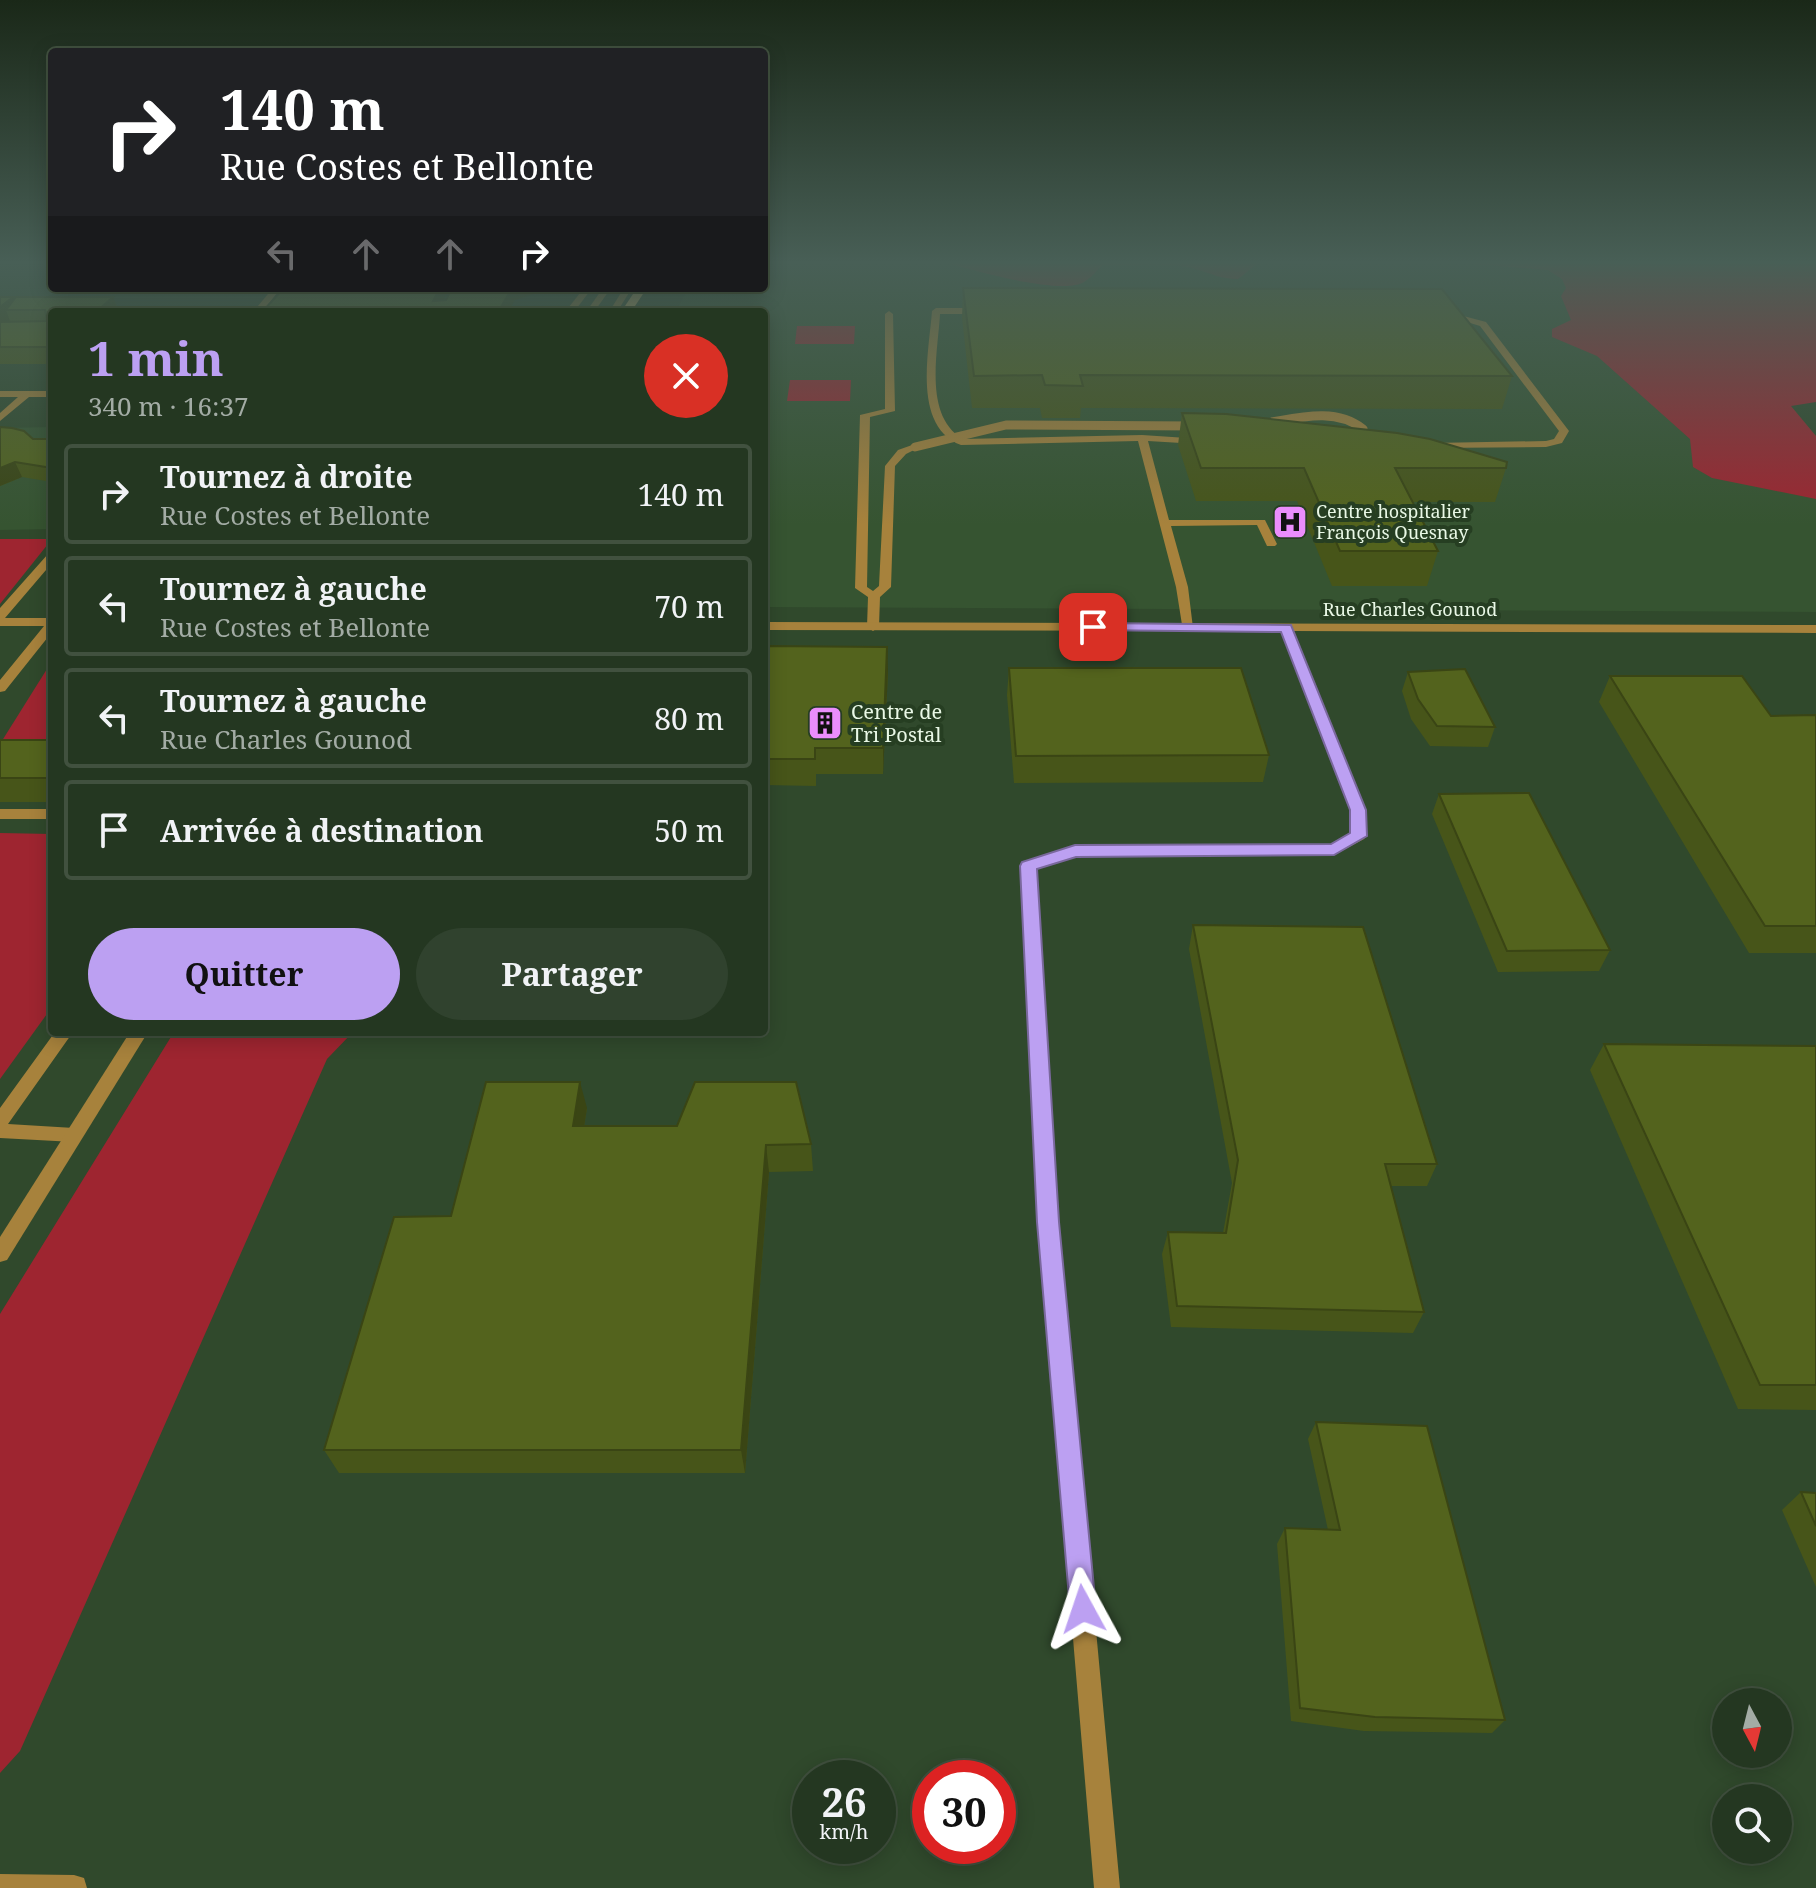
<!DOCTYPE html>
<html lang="fr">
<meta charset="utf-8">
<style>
body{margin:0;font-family:"Noto Serif",serif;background:#30422e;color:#f1f3f6;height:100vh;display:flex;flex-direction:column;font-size:30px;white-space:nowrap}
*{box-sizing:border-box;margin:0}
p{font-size:26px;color:#a3aca5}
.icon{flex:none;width:44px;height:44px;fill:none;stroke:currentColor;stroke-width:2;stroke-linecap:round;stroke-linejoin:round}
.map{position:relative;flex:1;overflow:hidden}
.panel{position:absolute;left:48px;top:308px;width:720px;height:728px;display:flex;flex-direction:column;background:#243721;border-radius:8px;box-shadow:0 4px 20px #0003,0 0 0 2px #41513f}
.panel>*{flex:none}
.top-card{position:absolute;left:48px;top:48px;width:720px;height:244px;border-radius:8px;box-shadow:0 4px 20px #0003,0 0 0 2px #41513f;background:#202124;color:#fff;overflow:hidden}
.needle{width:52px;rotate:173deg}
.buttons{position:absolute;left:1712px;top:1688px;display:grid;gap:16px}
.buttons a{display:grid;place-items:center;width:80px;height:80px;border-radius:50%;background:#243721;box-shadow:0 4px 20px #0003,0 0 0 2px #41513f;font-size:40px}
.speed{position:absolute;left:792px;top:1760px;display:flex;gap:16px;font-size:40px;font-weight:700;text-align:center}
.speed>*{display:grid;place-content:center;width:104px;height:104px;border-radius:50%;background:#243721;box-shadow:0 4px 20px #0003,0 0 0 2px #41513f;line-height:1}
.speed small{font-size:20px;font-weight:400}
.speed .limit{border:12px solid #d22;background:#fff;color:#111}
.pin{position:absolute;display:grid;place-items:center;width:68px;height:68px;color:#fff;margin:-34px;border-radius:16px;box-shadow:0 4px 12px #0006}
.me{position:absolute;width:88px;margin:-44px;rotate:355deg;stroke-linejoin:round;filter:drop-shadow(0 0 6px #0008)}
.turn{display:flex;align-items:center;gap:28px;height:168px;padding:0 40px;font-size:36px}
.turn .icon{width:104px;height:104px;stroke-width:2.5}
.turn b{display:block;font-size:56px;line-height:68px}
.lanes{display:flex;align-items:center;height:76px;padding:0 40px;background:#0003;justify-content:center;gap:40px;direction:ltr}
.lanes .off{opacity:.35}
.round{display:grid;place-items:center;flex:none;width:84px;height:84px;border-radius:42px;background:#30422e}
.summary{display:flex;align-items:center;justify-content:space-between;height:136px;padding:0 40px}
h1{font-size:48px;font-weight:700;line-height:60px;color:#bca0f2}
.cta{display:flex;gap:16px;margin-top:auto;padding:16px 40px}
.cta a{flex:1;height:92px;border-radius:48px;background:#bca0f2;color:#111;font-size:32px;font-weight:700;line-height:92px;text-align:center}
.cta a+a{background:#30422e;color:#f1f3f6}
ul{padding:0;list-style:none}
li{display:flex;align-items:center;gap:24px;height:100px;margin:0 16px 12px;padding:0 24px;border:4px solid #41513f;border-radius:8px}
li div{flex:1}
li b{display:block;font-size:30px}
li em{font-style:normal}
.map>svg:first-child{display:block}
.built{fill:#365431}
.green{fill:#9e2530}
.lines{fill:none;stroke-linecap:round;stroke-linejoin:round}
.service{fill:#a7823c;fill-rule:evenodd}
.minor{fill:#a7823c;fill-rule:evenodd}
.tertiary{fill:#a7823c;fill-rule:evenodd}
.primary{fill:#f3c675;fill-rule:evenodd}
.service-bridge{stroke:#a7823c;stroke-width:9}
.wall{fill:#475519}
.shaded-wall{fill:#3a4514}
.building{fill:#53631d;stroke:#3a4514;stroke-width:2}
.route{fill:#bca0f2;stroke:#7a689d;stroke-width:2}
.labels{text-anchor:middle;stroke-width:8;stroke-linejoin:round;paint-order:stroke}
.far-poi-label{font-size:18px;fill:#e9f8e6;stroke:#263e22;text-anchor:start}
.far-street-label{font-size:18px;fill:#e9f8e6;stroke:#263e22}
.poi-label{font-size:20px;fill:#e9f8e6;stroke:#263e22;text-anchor:start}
</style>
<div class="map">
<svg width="1816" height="1888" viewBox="0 0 1816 1888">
<rect width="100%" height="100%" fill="#30492c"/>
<g class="built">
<path d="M779,261H1671L1816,436V612L764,607V312H676L688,288H764V265Z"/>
<path d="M52,427V529L0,530V428Z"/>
</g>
<g class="green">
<path d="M941,261H1816V402L1791,406L1816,436V499L1712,478L1693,467L1690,439L1597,356L1552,337V329L1571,320L1561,296L1566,288L1562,279L1548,270L1440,261L1257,264L1238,279C1216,278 1214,274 1195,269C1167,261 1132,266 1103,265C1097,270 1091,278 1084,282C1062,296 967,269 941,261Z"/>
<path d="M797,326H855L854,344H795Z"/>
<path d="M790,380H851L850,401H787Z"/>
<path d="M0,539H52L0,604Z"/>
<path d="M52,661V754L0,744Z"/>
<path d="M0,833L52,834V1007L0,1079Z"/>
<path d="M174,1032H353L327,1059L20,1751L0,1773V1314Z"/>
</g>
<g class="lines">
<g class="service">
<path d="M584,288H592L574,312H565Z"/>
<path d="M936,308H981L985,311L981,314H940C938,352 923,416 963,439L1142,435L1202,439L1203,441L1198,444L1148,441L1169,520H1265L1277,544L1275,546H1267L1257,525L1171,526L1188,587L1193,628L1191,631H1183L1176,587L1138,441L961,445C912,426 929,352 932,311Z"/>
<path d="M1441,310L1486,322L1569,431L1562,443L1546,447L1429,448V444L1433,443L1546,441L1554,439L1559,431L1480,326L1441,314Z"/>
<path d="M889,311L893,314L895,411L870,417L867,587L873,591L879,586L885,466L898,450L915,444L920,447L906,454L895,466L891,587L880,597L879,627L873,631L867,627L868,597L855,588L860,415L885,409V314Z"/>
<rect x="0" y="809" width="52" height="10"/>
<path d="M55,1032H73L8,1124L74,1128L80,1130L83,1135L80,1140L74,1142L0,1138V1108Z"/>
</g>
<g class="minor">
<path d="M273,288H281L262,312H253Z"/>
<path d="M0,391H52V397H29L0,421V413L18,397H0Z"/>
<path d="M52,553V563L5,618H52V632L5,691L0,692V680L44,626H0V608L48,554Z"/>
<path d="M764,622L1816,625V633L1293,631L1365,810L1366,836L1364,839L1334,855L1076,856L1036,869L1058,1222L1120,1888H1094L1038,1222L1020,866L1023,862L1075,846L1331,845L1352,834L1351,810L1281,631L764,630Z"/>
<path d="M0,1874L74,1875L84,1878L87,1888H0Z"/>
</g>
<g class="tertiary">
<path d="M603,288H611L594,312H586Z"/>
<path d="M624,288H632L617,312H609Z"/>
<path d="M130,1032H148L7,1260L0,1262V1237Z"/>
</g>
<path class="primary" d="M637,288H647L631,312H621Z"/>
<g class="service-bridge">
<path d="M1266,423C1298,418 1335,407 1363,429L1360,435L1347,439"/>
<path d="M915,447L1006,425L1199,426"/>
</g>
</g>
<g class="wall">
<path d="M963,288L1512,376L1502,409L1081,408L1080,418H1042L1040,408H972L962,318Z"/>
<path d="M0,297L14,299L113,297L119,312H52V364H0Z"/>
<path d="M1182,413L1506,468L1495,502H1412L1438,551L1427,586H1332L1297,501H1196L1178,445Z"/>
<path d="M0,427L33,439H52V482L22,477L0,486Z"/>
<path d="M764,646L888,672L883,774H816V786L764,785Z"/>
<path d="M1009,668L1269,755L1263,782L1014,783L1007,695Z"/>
<path d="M1408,672L1495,727L1488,747L1430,746L1411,719L1402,691Z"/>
<path d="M1610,676L1771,716L1816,715V953H1749L1599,702Z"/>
<rect x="0" y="740" width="52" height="62"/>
<path d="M1439,794L1610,950L1599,971L1498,972L1432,814Z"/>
<path d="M1193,925L1437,1164L1427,1186H1391L1424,1312L1413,1333L1171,1327L1162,1254L1168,1232L1223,1233L1232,1183L1189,949Z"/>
<path d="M1604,1044L1816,1046V1410L1738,1409L1590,1070Z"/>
<path d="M587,1108L584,1126L811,1144L813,1171L769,1172L745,1473H339L324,1450L451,1216Z"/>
<path d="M1316,1422L1505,1720L1492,1733L1364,1731L1291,1721L1277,1544L1285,1528L1328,1530L1308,1439Z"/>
<path d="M1801,1492L1816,1493V1587L1782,1510Z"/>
</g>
<g class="shaded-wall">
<path d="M440,288H450L437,312L433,301Z"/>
<path d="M512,288H553L515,300L508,312H498Z"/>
<path d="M13,297L19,310H6L10,321L0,329V307Z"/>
<path d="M113,297L119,312H96Z"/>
<path d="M15,462L22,477L0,486V468Z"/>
<path d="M887,647L888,672L883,774V748Z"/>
<path d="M580,1082L587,1108L580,1152L573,1126Z"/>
<path d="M766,1145L769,1172L745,1473L741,1450Z"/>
</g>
<g class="building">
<path d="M284,288H440L433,301L446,300L452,288H512L498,312H262Z"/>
<path d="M963,288L1442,289L1512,376L1080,375L1083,386L1045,385L1042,375L974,376Z"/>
<path d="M0,297H13L0,307Z"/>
<path d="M16,297H113L96,312H52V347H0V322L47,321L45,310H6Z"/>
<path d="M1182,413L1226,414L1397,433L1430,439L1507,462L1506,468H1395L1438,551H1340L1304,468H1201Z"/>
<path d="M0,427L12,428L24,431L33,439H52V468L15,462L0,468Z"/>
<path d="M764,646L887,647L883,748H815V759H764Z"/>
<path d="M1009,668H1241L1269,755L1016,756Z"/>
<path d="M1465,669L1495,727L1437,726L1418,699L1408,672Z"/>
<path d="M1610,676H1742L1771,716L1816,715V926H1765Z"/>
<rect x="0" y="740" width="52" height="38"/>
<path d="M1529,793L1610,950L1507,951L1439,794Z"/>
<path d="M1193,925L1363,927L1437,1164H1385L1424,1312L1177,1306L1168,1232L1226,1233L1238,1160Z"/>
<path d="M1604,1044L1816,1046V1385H1760Z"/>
<path d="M486,1082H580L573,1126H677L695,1082H796L811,1144L766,1145L741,1450H324L394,1217L451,1216Z"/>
<path d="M1316,1422L1427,1426L1505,1720L1375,1717L1300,1708L1285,1528L1340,1530Z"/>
<path d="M1801,1492L1816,1493V1526Z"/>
</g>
<linearGradient id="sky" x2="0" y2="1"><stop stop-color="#1a2818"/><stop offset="0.5" stop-color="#485f56"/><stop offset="1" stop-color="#485f56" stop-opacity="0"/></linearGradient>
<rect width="1816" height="525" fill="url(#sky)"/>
<path class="route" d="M1093,623L1291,625L1366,810L1367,836L1334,855L1076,857L1037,869L1059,1222L1096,1609L1093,1619L1083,1623L1073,1619L1070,1609L1037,1222L1020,866L1022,862L1075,845L1331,844L1350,833V810L1281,632L1088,630V624Z"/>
<defs>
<g id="hospital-square" transform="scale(1.8)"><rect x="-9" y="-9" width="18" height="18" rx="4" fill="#ea8dfc" stroke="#263e22"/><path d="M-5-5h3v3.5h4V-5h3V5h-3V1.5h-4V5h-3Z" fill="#111"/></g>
<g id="building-square" transform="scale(1.8)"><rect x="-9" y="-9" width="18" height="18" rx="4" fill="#ea8dfc" stroke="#263e22"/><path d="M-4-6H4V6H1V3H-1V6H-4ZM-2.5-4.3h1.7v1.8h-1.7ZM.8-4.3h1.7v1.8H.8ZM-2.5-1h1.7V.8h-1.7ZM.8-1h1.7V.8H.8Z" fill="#111"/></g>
</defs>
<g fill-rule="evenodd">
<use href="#hospital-square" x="1290" y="522"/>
<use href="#building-square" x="825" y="723"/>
</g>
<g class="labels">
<g class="far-poi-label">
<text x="1316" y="518">Centre hospitalier<tspan x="1316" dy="21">François Quesnay</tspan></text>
</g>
<g class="far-street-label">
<text x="1410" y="616">Rue Charles Gounod</text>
</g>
<g class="poi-label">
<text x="851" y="719">Centre de<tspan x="851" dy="23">Tri Postal</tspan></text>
</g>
</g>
</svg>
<div class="buttons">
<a><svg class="needle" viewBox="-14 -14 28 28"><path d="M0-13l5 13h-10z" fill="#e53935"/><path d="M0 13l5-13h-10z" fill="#a3aca5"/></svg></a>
<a><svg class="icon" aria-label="search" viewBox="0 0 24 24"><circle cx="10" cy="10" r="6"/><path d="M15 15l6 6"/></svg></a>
</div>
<div class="speed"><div>26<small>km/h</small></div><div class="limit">30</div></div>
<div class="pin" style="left:1093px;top:627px;background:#d93025"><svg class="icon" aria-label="arrive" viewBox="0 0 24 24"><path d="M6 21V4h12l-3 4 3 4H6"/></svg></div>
<svg class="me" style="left:1083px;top:1609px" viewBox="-20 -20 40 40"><path d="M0-17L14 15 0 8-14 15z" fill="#bca0f2" stroke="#fff" stroke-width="4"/></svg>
<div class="top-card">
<div class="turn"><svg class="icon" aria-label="right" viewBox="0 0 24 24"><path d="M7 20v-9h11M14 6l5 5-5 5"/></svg><div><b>140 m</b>Rue Costes et Bellonte</div></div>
<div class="lanes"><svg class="icon off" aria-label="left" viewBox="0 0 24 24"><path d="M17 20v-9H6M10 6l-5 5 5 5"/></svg><svg class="icon off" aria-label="ahead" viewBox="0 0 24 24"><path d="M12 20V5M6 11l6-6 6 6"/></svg><svg class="icon off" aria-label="ahead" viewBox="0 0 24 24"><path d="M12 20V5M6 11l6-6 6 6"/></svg><svg class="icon" aria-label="right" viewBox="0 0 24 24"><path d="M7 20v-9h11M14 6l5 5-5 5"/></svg></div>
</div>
<section class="panel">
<div class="summary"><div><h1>1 min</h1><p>340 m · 16:37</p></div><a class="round" style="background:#d93025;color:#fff"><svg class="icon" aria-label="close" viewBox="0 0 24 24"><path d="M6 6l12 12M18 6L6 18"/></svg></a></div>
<ul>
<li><svg class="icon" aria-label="right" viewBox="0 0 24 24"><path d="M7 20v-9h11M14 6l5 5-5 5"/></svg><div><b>Tournez à droite</b><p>Rue Costes et Bellonte</p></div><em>140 m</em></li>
<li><svg class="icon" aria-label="left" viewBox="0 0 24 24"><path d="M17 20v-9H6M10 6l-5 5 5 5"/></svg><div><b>Tournez à gauche</b><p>Rue Costes et Bellonte</p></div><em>70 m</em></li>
<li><svg class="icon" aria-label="left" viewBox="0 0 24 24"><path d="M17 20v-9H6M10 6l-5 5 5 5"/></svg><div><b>Tournez à gauche</b><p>Rue Charles Gounod</p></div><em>80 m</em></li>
<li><svg class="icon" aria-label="arrive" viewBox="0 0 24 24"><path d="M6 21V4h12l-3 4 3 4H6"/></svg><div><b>Arrivée à destination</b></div><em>50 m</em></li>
</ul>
<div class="cta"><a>Quitter</a><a>Partager</a></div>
</section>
</div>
